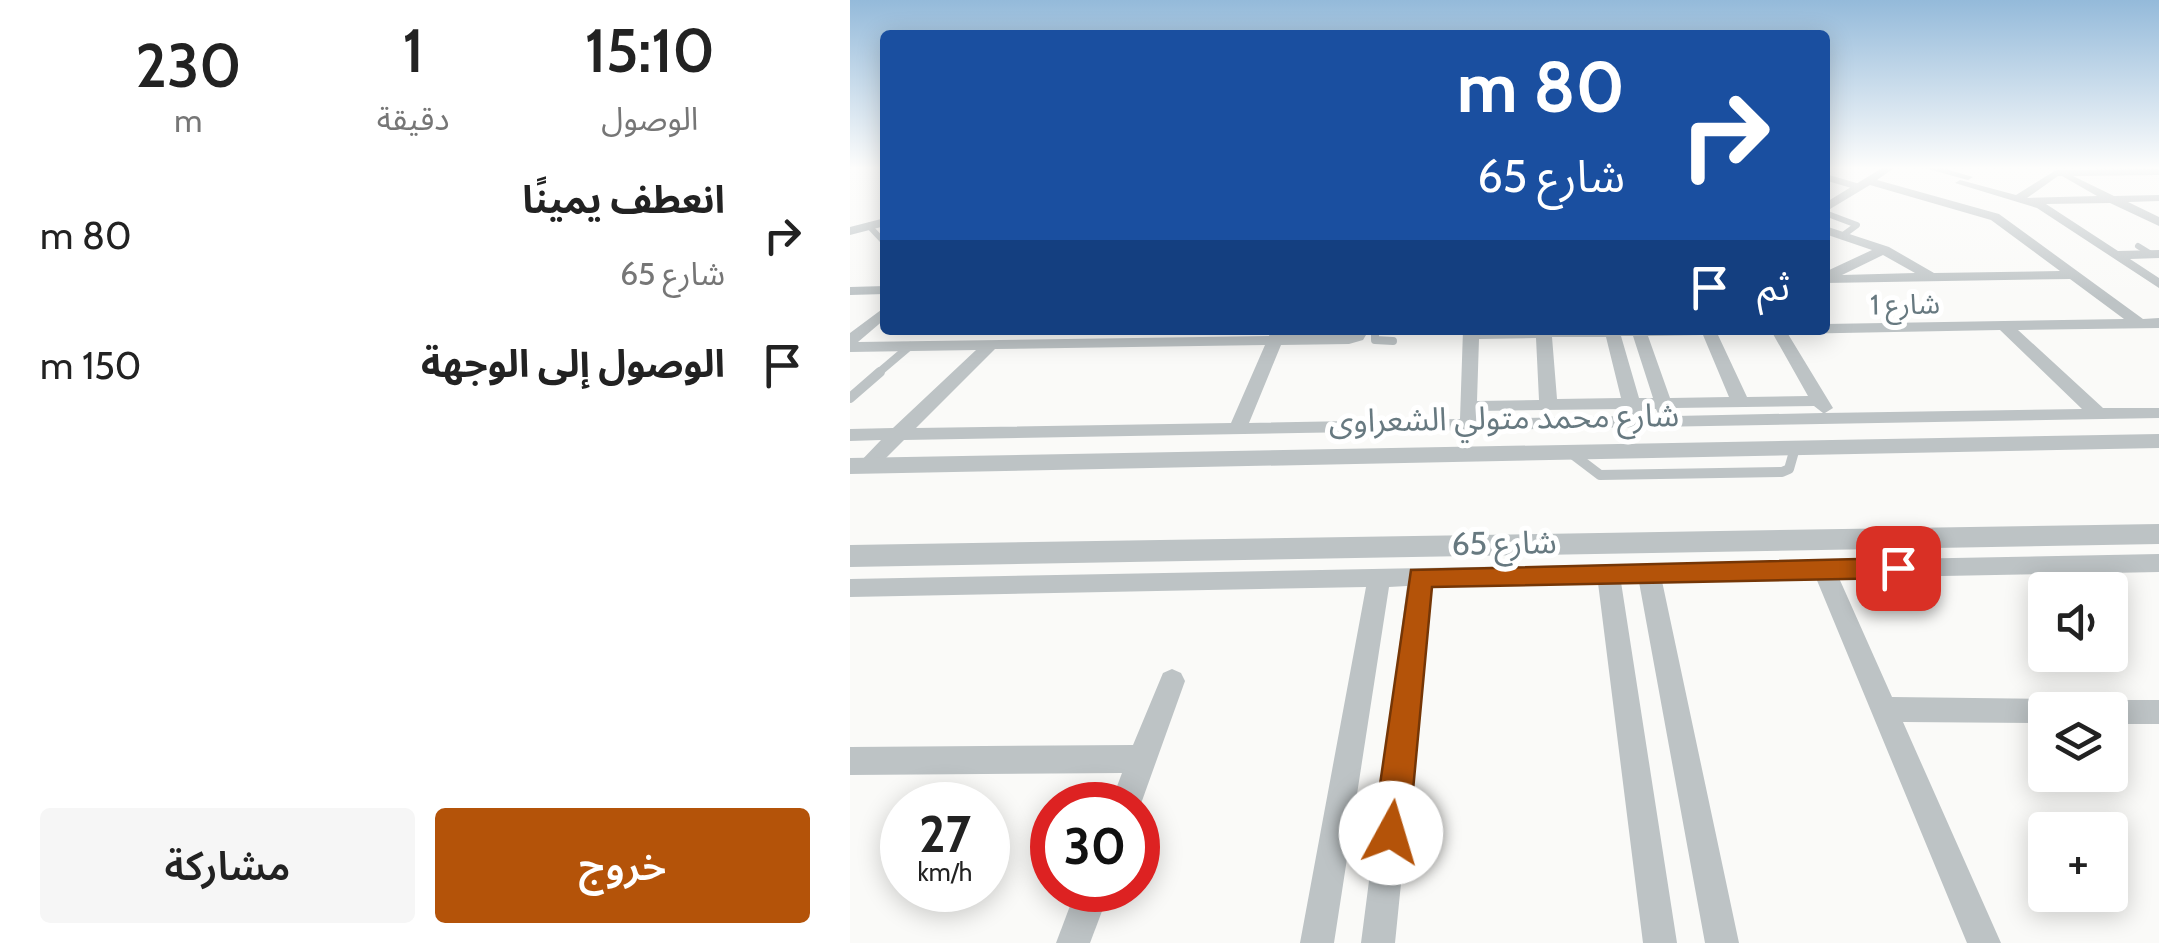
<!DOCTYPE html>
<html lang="ar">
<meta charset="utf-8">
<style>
body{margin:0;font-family:Cabin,"Noto Sans Arabic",sans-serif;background:#f6f6f6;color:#222;direction:rtl;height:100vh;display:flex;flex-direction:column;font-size:38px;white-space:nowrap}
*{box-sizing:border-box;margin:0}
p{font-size:32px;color:#767676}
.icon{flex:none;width:55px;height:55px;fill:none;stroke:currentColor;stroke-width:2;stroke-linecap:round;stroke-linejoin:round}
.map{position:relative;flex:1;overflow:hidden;direction:ltr}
.details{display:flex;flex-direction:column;background:#fff;width:850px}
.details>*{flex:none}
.hud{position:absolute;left:30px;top:30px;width:950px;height:305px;border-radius:10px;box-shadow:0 5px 25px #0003;direction:rtl;background:#1a4fa0;color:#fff;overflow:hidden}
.controls{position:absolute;left:1178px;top:572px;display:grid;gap:20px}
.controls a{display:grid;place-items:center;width:100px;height:100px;border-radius:10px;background:#fff;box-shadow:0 5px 25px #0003;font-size:50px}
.speed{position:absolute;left:30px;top:782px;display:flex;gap:20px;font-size:50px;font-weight:700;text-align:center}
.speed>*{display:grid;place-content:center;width:130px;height:130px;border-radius:50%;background:#fff;box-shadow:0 5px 25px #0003;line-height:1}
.speed small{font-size:25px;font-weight:400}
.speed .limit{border:15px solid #d22;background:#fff;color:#111}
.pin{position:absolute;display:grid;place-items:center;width:85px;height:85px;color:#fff;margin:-42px;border-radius:20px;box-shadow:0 5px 15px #0006}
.me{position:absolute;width:110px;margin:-55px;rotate:6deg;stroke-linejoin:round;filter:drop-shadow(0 0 8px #0008)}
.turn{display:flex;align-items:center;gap:35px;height:210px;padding:0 40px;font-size:45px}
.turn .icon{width:130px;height:130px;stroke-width:2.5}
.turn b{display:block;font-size:70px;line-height:85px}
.then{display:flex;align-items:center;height:95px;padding:0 40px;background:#0003;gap:20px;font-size:38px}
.eta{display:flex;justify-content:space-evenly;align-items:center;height:170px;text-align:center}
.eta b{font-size:60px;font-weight:600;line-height:70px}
.button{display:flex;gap:20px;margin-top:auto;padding:20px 40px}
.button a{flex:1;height:115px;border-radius:10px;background:#b45309;color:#fff;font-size:40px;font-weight:600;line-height:115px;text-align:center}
.button a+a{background:#f6f6f6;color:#222}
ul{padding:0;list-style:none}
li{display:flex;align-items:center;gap:30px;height:130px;padding:0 40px}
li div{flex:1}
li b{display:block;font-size:38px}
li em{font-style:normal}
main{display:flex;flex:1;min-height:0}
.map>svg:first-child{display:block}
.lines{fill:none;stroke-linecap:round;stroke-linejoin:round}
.service-far2{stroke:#bdc3c5;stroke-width:6}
.service-far1{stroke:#bdc3c5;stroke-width:8}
.service{stroke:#bdc3c5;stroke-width:10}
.minor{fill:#bdc3c5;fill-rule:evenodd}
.tertiary{fill:#bdc3c5;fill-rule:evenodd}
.route{fill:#b45309;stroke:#753606;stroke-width:2.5}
.labels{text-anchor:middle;stroke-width:10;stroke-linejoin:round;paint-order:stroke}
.far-street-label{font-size:28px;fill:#677980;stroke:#fff}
.street-label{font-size:32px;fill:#677980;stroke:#fff}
</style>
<main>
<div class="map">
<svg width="1309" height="943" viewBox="0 0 1309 943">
<rect width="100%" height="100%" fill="#fafaf8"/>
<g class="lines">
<g class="service-far2">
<path d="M975,177L1009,187"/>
<path d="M975,213L1007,225L992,236"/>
<path d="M19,226L35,243"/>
<path d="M1288,246L1301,254"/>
</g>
<g class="service-far1">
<path d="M525,330V340L543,341"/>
<path d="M27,374L60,346"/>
</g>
<g class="service">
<path d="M0,398L30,372"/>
<path d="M721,453L750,475L932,472L939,469L945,448"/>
</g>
<g class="minor">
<path d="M1032,168H1044L1027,180L1149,214L1293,319L1309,318V328L1168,330L1253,408H1309V418L54,440L24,470L17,471L7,465L31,440L0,441V429L43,428L126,350L0,352V333L35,307V319L8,342L419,336L421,330H437L435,335L499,334L503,330H519L513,340L499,344L431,345L399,423L610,419L613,330H975V324L1274,319L1220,279L975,283L977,271L1022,250L975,234V226L1039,247L1084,273L1210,271L1141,220L1020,185L975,212V203ZM1033,255L1065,273L992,275ZM1150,330L1232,409L975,413L983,408L938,334ZM923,334L958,396L897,397L868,335ZM853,335L879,397L820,398L798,336ZM771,336H783L803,398H789ZM702,337H756L771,398L707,399ZM686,338L689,400L627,401L629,339ZM415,345L381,423L66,428L145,349ZM964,406L973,413L825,416L824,408ZM774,409L777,416L627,419V411ZM792,409H806L809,416H792Z"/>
<path d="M1074,168H1092L1123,177L1118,180Z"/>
<path d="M1309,169V175L1223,176L1264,196L1309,195V201L1278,202L1309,217V226L1260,203L1196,204L1268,251L1309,250V258L1280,259L1309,278V288L1187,208L1105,183L1110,180L1166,195L1206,170ZM1208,176H1212L1247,196L1177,198Z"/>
<path d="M35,218V226L0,235V227Z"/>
<path d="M35,286V294L0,295V287Z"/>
<path d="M1309,554V572L989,578L1042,697L1195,699L1205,702L1208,710H1195V723L1053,722L1151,943H1117L966,578L812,581L889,943H855L789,582H771L827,943H793L748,583L581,586L545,943H511L557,586L539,587L484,943H450L516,587L0,597V579Z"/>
<path d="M322,669L331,673L335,681L288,812V805H260L272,773L0,775V747L283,745L313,673Z"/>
<path d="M1260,700H1309V724H1260V710H1247L1250,703Z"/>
<path d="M226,890H260L240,943H206Z"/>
</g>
<g class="tertiary">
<path d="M1309,434V448L0,474V458Z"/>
<path d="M1309,524V544L0,567V545Z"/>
</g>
</g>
<linearGradient id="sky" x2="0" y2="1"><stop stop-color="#94bada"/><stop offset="0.56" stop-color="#fdfdfc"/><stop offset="1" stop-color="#fdfdfc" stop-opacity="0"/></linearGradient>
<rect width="1309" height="300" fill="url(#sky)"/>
<path class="route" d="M1048,558L1062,568L1048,578L582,587L559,833L554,846L541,851L528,846L523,833L561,570Z"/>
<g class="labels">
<g class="far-street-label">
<text transform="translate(1055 304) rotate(-1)" y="10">شارع 1</text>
</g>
<g class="street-label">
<text transform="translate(654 418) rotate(-1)" y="11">شارع محمد متولي الشعراوى</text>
<text transform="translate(654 543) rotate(-1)" y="11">شارع 65</text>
</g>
</g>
</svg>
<div class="controls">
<a><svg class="icon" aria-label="sound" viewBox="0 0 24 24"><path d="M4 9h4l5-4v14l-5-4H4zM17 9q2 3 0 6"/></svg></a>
<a><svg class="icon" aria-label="layers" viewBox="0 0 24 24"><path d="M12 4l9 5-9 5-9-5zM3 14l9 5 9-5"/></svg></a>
<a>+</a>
</div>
<div class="speed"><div>27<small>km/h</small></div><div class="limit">30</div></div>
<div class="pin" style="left:1048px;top:568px;background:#d93025"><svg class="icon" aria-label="arrive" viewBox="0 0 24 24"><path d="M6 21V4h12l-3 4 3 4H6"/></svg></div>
<svg class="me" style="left:541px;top:833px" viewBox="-20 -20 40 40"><circle r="19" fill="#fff"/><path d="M0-13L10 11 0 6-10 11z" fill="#b45309"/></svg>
<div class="hud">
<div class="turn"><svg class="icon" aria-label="right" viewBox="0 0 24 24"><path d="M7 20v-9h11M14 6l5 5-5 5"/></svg><div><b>80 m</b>شارع 65</div></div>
<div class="then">ثم<svg class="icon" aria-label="arrive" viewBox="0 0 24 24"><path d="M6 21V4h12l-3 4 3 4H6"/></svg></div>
</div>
</div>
<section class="details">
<div class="eta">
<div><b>15:10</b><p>الوصول</p></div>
<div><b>1</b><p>دقيقة</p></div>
<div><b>230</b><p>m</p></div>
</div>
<ul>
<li><svg class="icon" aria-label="right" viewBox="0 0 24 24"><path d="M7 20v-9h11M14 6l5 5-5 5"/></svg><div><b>انعطف يمينًا</b><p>شارع 65</p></div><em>80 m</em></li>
<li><svg class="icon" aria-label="arrive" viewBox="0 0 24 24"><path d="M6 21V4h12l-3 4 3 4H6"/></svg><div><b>الوصول إلى الوجهة</b></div><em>150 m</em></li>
</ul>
<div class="button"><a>خروج</a><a>مشاركة</a></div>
</section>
</main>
